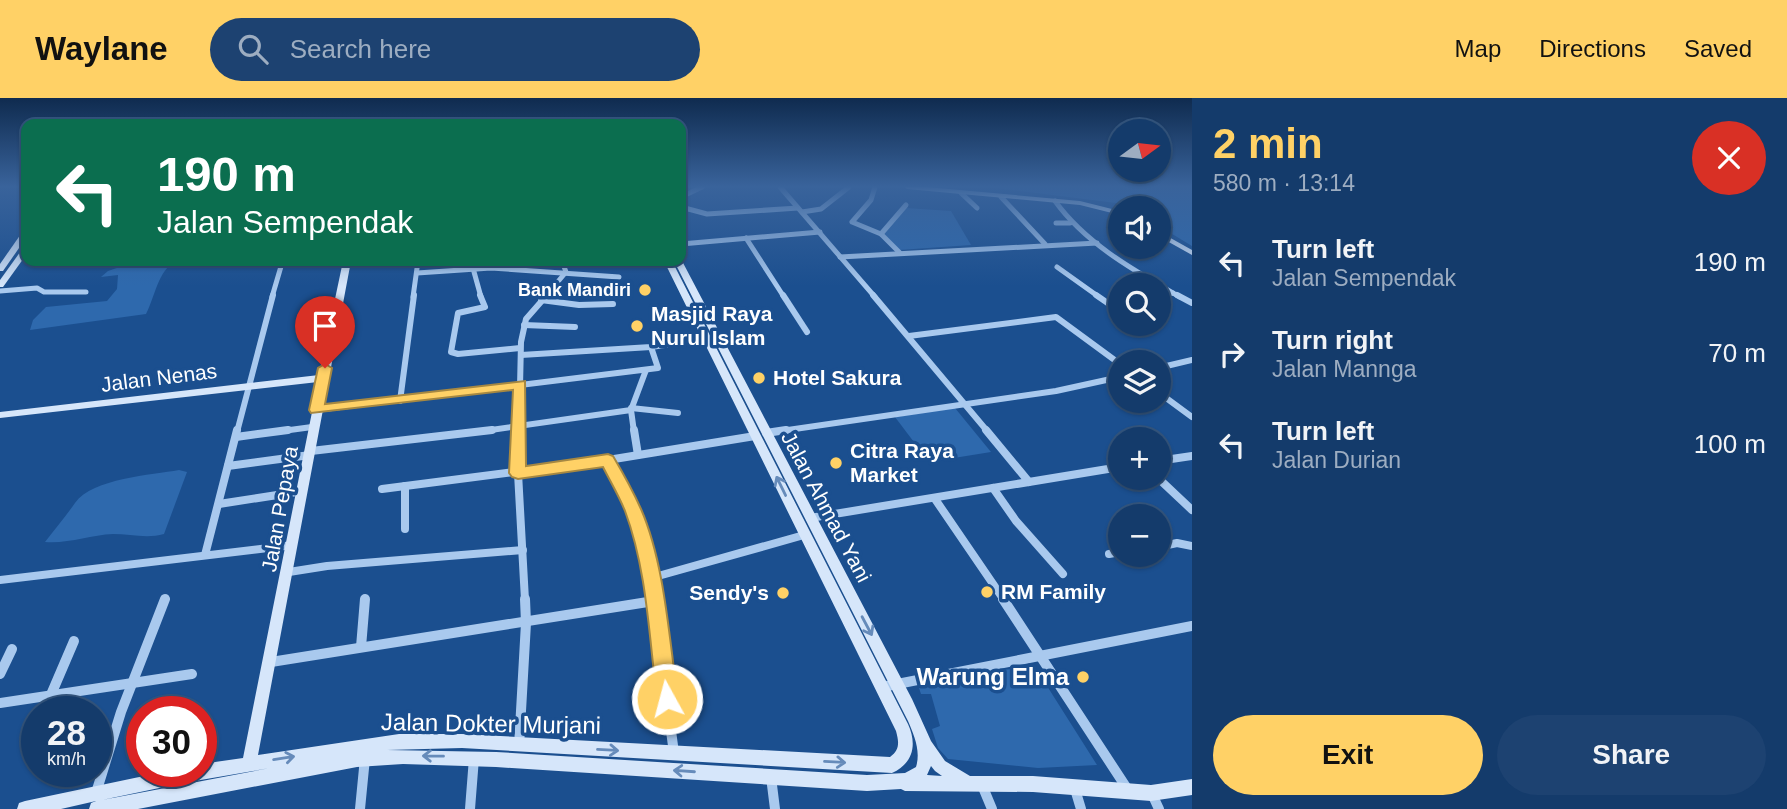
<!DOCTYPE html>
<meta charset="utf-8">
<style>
body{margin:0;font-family:Helvetica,sans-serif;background:#1d4271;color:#f1f3f6;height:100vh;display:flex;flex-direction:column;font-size:26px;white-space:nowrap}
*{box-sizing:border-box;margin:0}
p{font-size:23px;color:#9dadc1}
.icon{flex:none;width:38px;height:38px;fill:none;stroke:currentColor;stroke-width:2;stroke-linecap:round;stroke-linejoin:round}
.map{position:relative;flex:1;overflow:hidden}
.panel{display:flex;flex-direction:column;background:#143b6b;width:595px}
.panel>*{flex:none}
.banner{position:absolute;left:21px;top:21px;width:665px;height:147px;border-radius:14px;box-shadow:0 2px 5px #0004,0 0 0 2px #33557e;background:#0b6e4f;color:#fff;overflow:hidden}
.needle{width:46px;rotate:75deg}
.buttons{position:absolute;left:1108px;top:21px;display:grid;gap:14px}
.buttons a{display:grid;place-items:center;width:63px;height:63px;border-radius:50%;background:#143b6b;box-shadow:0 2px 5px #0004,0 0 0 2px #33557e;font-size:35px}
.speed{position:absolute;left:21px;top:598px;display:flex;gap:14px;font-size:35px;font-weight:700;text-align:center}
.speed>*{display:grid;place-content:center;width:91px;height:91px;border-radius:50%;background:#143b6b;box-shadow:0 2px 5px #0004,0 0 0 2px #33557e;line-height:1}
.speed small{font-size:18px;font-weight:400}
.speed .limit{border:10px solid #d22;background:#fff;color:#111}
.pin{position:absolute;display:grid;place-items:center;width:60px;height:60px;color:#fff;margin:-72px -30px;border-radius:50% 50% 50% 0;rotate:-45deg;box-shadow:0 0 7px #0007}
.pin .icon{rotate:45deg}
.me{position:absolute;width:77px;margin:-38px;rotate:353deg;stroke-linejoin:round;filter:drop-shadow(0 0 5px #0008)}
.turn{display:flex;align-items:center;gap:24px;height:147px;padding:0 21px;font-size:32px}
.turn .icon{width:91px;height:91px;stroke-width:2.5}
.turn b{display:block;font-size:49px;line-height:60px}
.round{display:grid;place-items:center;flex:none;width:74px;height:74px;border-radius:37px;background:#1d4271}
.headline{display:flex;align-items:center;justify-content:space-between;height:119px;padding:0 21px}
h1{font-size:42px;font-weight:700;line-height:52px;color:#ffd166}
.button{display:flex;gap:14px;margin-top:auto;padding:14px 21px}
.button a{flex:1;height:80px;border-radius:42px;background:#ffd166;color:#111;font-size:28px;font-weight:700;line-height:80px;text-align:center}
.button a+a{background:#1d4271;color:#f1f3f6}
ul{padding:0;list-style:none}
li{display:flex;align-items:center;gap:21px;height:91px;padding:0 21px}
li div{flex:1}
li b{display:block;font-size:26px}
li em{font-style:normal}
header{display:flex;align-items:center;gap:42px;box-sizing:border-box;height:98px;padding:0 35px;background:#ffd166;color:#111}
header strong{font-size:33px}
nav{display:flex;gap:38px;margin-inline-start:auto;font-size:24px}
.search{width:490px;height:63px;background:#1d4271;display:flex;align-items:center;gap:18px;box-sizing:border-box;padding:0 24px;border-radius:38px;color:#9dadc1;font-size:26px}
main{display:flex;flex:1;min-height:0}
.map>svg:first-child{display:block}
.green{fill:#2e69ad}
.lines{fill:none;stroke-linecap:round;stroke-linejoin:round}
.street-far3{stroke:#a9c9ee;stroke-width:5}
.street-far2{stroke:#a9c9ee;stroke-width:6}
.street-far1{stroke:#a9c9ee;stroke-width:8}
.street{stroke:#a9c9ee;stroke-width:10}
.secondary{fill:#d6e6fa;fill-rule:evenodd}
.oneway{stroke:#668bba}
.route{fill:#ffd166;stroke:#a68842;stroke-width:2}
.poi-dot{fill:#ffd166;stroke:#1b4f8f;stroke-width:2.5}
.labels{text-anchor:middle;stroke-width:7;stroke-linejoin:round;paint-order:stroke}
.far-poi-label{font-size:18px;font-weight:bold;fill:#fff;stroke:#1b4f8f;text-anchor:end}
.poi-label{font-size:21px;font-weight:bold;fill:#fff;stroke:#1b4f8f;text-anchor:start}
.street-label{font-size:21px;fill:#fff;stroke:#1b4f8f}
.near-poi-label{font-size:24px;font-weight:bold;fill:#fff;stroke:#1b4f8f;text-anchor:end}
.near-street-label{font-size:24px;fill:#fff;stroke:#1b4f8f}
</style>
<header>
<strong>Waylane</strong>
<div class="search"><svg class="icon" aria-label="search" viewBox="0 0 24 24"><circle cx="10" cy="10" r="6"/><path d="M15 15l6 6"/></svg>Search here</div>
<nav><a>Map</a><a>Directions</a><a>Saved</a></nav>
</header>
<main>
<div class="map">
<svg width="1192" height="711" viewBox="0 0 1192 711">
<rect width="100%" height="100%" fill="#1b4f8f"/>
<g class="green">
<path d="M988,89H1192V148L1159,128L1158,110H1129L1116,105Z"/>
<path d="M906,110L951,113L971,147L899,152L884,136Z"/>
<path d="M137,163H176C158,172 155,199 146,216L30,232L33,222L46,209L107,203L117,191L118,177L101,179L108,173Z"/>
<path d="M955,310L991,354L929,364L895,319Z"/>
<path d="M179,372L187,374L164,436C147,441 130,436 113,436C90,437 68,446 45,444C55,431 66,418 75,405C93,380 152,377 179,372Z"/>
<path d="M1035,569L1097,667L1038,670L948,661L938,650L932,631L940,628L931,596H921L919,590L990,573Z"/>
</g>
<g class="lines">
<g class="street-far3">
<path d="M780,89L875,199"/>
<path d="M875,89L871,102L852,124L881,136L900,155"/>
<path d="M961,95L977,110"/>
<path d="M681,99L702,89"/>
<path d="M1001,99L1045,146"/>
<path d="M1055,103C1086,146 1135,173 1180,199"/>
<path d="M681,109L707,116L798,110"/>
<path d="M802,114L821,111L849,89"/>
<path d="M1056,125H1070"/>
<path d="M881,136L906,107"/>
<path d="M746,140L784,199"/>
<path d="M681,146L820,134"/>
<path d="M840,159L1097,145"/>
<path d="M471,163L481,199"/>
<path d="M1057,169L1099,199"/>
<path d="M417,175L491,170L619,179"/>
<path d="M0,193L37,190L44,194H86"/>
<path d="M1158,198L1173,195"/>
<path d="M272,199L282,165L340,163"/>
<path d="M413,199L418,163"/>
<path d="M545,199L566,174L562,163"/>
</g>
<g class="street-far2">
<path d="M480,197L485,209L458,215L451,254L458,256L520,250"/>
<path d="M783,197L807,234"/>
<path d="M873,197L988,334"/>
<path d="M1096,197L1112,208L1120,206"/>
<path d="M1177,197L1192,205"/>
<path d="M1158,198L1164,197"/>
<path d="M541,202L579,207L613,206"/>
<path d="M524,227L575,229"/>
<path d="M909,238L1056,219L1120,266"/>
<path d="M521,257L651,249L706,241"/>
<path d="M1158,270L1192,262"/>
<path d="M1158,294L1192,319"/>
<path d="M400,303L414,197"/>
<path d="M631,310L678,315"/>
<path d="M316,312L658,270L651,249"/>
<path d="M237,334L273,197"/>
<path d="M275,334L312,329"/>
<path d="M477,334L631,312"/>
<path d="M519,334L521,244L526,221L547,197"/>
<path d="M634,334L631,312L646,272"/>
<path d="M774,334L1056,293L1120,279"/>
</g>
<g class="street-far1">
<path d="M519,332L518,375L525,502"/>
<path d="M634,332L638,357"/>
<path d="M986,332L1029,384"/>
<path d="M766,335L786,332"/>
<path d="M236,339L288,332"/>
<path d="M311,353L492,332"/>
<path d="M608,362L633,412L649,475L653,502"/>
<path d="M1158,363L1192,358"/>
<path d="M228,368L310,357"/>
<path d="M1158,380L1192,412"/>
<path d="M405,388V431"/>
<path d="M993,390L1016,423L1063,476"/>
<path d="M382,391L608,362L755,338"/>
<path d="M935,401L1004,502"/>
<path d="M219,406L303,393"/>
<path d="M810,420L1120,369"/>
<path d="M1158,449L1177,445L1192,448"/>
<path d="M1109,456L1120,454"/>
<path d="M205,457L237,332"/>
<path d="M289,474L327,468L523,452"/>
<path d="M651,480L804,437"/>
<path d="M0,482L293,447"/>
</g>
<g class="street">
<path d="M653,501L674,655"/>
<path d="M1003,501L1128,692"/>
<path d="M361,549L365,501"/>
<path d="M271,564L654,503"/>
<path d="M0,576L12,551"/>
<path d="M882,589L1192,528"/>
<path d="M50,599L74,543"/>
<path d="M0,605L192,576"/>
<path d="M519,648L526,525L525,501"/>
<path d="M771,679L775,711"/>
<path d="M982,687L992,711"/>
<path d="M1075,691L1081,711"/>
<path d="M96,695L121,614L165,501"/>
<path d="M1152,696L1159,711"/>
<path d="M360,711L365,660"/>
<path d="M470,711L474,660"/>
</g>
<g class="secondary">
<path d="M904,89H927L1080,103L1120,113V117L1080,107L907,91Z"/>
<path d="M23,133H26V140L3,173H0V166Z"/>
<path d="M1158,133L1192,152V157L1158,138Z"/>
<path d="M23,150H26V157L3,189H0V182Z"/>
<path d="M681,161L912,601L931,643L945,663L970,678H1033L1151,687L1192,681V697L1151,703L1033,694L905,693L901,691L867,693L496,669L403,666L357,669L138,711H89L91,705L96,703L61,711H17L19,705L25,703L163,674H201V666L243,660L318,284L0,320V314L319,277L343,163H351L258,657L399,636H462L890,659C900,652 899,644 896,633L664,163H672L908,626C917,646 914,665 892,675L462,650L387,652L496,654L867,677L905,675L916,669C921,653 914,637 908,623L674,163ZM931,668L935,673L942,678L927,677ZM270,670L102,702L183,685Z"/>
</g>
</g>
<defs><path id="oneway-shaft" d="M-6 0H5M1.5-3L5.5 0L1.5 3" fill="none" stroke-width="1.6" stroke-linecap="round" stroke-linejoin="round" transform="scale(1.75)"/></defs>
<g class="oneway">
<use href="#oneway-shaft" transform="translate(781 388) rotate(-116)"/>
<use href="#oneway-shaft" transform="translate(867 528) rotate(62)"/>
<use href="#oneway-shaft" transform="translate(608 652) rotate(3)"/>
<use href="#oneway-shaft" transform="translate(433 658) rotate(-179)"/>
<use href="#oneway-shaft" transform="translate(284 660) rotate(-9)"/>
<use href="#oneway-shaft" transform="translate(835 664) rotate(3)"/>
<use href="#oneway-shaft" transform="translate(684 673) rotate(-176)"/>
</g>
<linearGradient id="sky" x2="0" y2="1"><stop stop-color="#0f2b4f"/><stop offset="0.47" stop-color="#39639b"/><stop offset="1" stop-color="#39639b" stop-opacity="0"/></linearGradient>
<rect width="1192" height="188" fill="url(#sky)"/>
<path class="route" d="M325,266L332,270L325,306L525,283L526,368L608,356L613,358C623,375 633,393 641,411C665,466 669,541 678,601L675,608L667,611L660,608L657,601C649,539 647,472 625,413C619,398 610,383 603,369L518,381L512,379L509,375L513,292L311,315L309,312L318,270Z"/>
<g class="poi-dot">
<circle cx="645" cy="192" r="7"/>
<circle cx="637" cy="228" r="7"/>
<circle cx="759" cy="280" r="7"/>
<circle cx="836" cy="365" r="7"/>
<circle cx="987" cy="494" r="7"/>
<circle cx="783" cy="495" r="7"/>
<circle cx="1083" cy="579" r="7"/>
</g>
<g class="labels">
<g class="far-poi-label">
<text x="631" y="198">Bank Mandiri</text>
</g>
<g class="poi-label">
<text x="651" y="223">Masjid Raya<tspan x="651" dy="24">Nurul Islam</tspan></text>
<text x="773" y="287">Hotel Sakura</text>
<text x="850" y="360">Citra Raya<tspan x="850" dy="24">Market</tspan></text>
<text x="1001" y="501">RM Family</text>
<text x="769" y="502" text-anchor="end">Sendy's</text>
</g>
<g class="street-label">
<text transform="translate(159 280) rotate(-7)" y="7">Jalan Nenas</text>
<text transform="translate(826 409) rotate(62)" y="7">Jalan Ahmad Yani</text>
<text transform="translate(280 411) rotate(-80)" y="7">Jalan Pepaya</text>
</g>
<g class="near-poi-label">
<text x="1069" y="587">Warung Elma</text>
</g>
<g class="near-street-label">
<text transform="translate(491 626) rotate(1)" y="8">Jalan Dokter Murjani</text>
</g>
</g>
</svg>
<div class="buttons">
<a><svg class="needle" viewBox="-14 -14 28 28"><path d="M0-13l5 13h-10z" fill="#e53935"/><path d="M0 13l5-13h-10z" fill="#9dadc1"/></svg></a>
<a><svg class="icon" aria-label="sound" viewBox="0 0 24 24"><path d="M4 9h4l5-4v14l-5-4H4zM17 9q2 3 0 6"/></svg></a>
<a><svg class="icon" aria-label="search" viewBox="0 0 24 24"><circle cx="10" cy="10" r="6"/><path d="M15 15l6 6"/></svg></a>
<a><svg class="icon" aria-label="layers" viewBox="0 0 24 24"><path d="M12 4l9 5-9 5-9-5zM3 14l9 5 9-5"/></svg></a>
<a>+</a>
<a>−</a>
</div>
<div class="speed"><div>28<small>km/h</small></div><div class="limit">30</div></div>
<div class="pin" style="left:325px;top:270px;background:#d93025"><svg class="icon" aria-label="arrive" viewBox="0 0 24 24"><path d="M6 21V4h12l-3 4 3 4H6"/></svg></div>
<svg class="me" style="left:667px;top:601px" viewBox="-20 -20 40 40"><circle r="17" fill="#ffd166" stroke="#fff" stroke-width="3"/><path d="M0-11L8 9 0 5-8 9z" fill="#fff"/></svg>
<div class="banner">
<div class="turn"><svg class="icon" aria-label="left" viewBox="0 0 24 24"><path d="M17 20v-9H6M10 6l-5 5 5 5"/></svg><div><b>190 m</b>Jalan Sempendak</div></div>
</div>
</div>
<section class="panel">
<div class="headline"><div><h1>2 min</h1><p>580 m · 13:14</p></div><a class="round" style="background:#d93025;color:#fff"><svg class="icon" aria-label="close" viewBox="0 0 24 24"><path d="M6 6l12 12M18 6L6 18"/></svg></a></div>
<ul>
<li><svg class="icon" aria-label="left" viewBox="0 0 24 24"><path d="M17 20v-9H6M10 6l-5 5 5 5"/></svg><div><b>Turn left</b><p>Jalan Sempendak</p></div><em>190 m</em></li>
<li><svg class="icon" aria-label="right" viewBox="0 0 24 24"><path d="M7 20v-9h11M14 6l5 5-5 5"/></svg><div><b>Turn right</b><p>Jalan Mannga</p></div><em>70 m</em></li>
<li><svg class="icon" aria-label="left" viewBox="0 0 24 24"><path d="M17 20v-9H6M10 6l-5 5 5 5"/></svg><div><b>Turn left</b><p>Jalan Durian</p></div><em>100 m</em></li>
</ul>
<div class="button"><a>Exit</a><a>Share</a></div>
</section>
</main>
